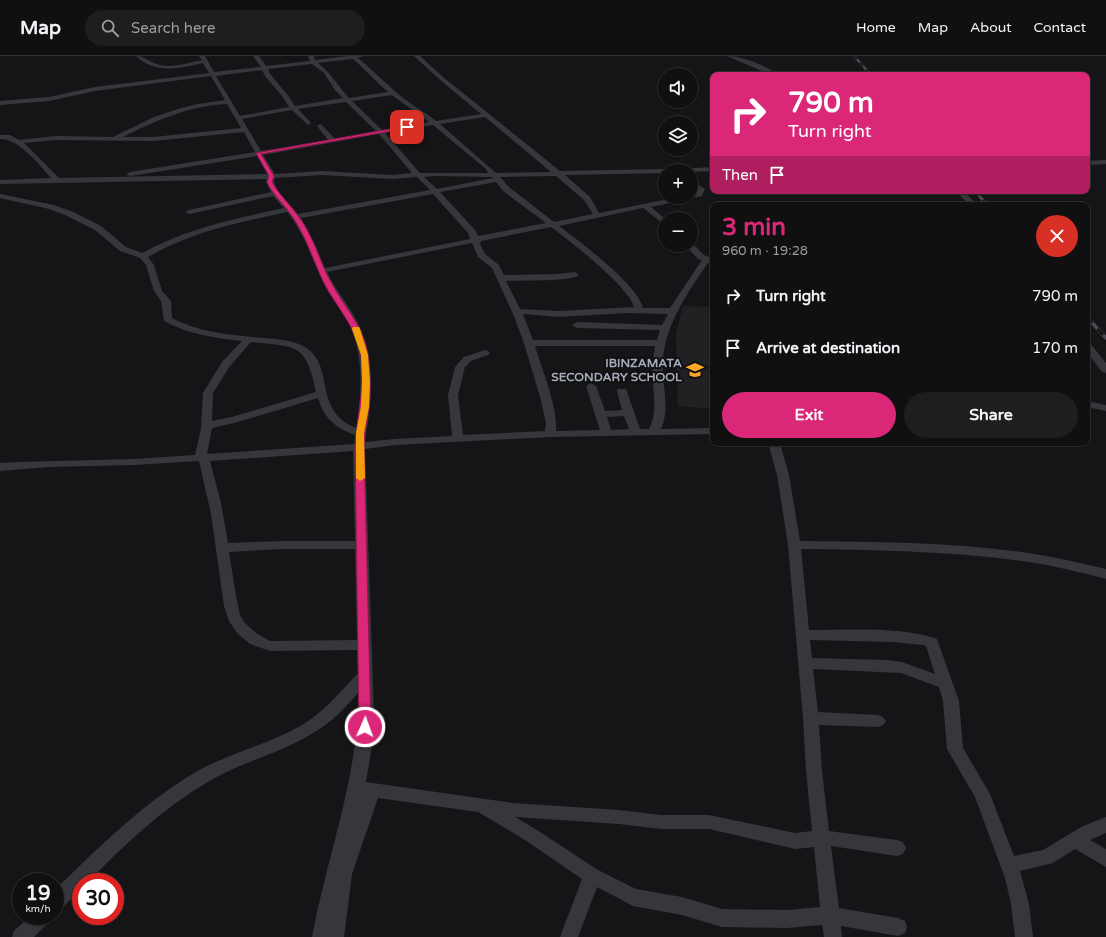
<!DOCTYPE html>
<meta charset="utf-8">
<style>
body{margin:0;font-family:"Varela Round",sans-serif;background:#1e1e1f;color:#f1f3f6;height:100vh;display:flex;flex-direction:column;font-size:15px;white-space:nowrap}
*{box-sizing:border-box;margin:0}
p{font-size:13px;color:#9c9d9f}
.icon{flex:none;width:22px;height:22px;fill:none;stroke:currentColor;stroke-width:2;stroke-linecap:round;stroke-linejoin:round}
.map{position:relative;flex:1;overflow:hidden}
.panel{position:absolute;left:710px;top:146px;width:380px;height:244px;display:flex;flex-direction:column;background:#101011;border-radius:8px;box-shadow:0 1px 3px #0004,0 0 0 1px #303031}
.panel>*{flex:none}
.hud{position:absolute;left:710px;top:16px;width:380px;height:122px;border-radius:8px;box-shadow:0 1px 3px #0004,0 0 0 1px #303031;background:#db2777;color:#fff;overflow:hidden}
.tools{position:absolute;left:658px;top:12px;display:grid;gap:8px}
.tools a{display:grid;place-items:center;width:40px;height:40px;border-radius:50%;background:#101011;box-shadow:0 1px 3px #0004,0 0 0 1px #303031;font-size:20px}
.speed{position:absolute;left:12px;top:817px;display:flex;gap:8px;font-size:20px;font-weight:700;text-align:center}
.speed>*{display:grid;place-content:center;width:52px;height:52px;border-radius:50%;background:#101011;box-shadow:0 1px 3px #0004,0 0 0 1px #303031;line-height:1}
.speed small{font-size:10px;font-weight:400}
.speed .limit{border:6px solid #d22;background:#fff;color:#111}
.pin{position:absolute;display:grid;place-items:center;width:34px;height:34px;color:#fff;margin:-17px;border-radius:8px;box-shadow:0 2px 6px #0006}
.me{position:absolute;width:44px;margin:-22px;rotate:2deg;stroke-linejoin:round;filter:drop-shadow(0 0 3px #0008)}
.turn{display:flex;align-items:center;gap:14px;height:84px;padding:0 12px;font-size:18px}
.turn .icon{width:52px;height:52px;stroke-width:2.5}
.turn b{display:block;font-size:28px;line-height:34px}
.then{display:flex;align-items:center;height:38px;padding:0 12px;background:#0003;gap:8px;font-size:15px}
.round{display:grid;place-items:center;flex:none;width:42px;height:42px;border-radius:21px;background:#1e1e1f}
.summary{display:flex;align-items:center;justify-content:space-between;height:68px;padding:0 12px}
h1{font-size:24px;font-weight:700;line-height:30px;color:#db2777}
.primary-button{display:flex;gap:8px;margin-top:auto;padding:8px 12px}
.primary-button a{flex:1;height:46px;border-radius:24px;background:#db2777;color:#fff;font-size:16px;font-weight:700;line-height:46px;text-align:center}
.primary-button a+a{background:#1e1e1f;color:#f1f3f6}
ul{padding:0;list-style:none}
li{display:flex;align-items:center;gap:12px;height:52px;padding:0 12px}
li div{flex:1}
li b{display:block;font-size:15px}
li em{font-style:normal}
header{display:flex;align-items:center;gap:24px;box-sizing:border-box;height:56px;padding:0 20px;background:#101011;border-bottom:1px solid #303031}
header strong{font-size:19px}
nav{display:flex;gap:22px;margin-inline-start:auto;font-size:14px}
.search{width:280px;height:36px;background:#1e1e1f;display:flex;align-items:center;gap:10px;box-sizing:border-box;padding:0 14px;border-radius:22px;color:#9c9d9f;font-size:15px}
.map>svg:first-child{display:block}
.built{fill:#212124}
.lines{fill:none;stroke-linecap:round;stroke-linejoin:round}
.minor{fill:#35373c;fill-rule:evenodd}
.rail-far2-casing{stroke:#484b51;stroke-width:2.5}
.rail-far1-casing{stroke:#484b51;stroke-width:3}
.rail-casing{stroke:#484b51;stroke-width:3.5}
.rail-far2{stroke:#101012;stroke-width:1.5;stroke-dasharray:4.5;stroke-linecap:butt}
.rail-far1{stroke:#101012;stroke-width:2;stroke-dasharray:6;stroke-linecap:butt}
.rail{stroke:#101012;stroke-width:2.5;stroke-dasharray:8;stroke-linecap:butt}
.route{fill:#db2777;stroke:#8e194d}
.slow{fill:#f59e0b}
.labels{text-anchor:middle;stroke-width:4;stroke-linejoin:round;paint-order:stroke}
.poi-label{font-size:12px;font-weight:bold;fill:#a6acb8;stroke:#101012;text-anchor:end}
</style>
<header>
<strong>Map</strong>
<div class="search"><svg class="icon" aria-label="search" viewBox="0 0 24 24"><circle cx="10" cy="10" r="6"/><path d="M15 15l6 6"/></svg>Search here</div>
<nav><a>Home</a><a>Map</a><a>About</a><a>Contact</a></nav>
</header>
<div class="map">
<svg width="1106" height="881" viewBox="0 0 1106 881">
<rect width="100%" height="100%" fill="#151517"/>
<path class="built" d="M683,250L713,251V353L678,350L676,278Z"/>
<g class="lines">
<g class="minor">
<path d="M136,0C145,0 149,6 157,8C171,13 188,7 202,4L199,0H205L214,16L261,11L253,0H259L266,10L310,5L308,0H314L315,4L348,0H364L358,2C375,16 390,32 407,45C416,52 427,57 436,65L481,58L439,23L414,0H420L443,21L560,115L665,113L669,115H665V117L565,119L590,141L599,157L678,141H691V138L696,137L697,134L691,129V124L705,133L702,140L651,151L665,163V169L643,152L559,170C579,185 638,229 643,252H670L702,204L698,203L685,189H691L692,187L704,199L713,203V209L708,207C688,236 666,267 663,303C661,326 671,351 661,373L713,372V378L550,381L395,389L365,393L374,659L372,690L366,726L513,747L619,754L661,759H709L795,777L812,775L806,715L803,662L788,489L777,419L768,387H780L789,419L800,485C876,486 953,486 1028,497C1055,501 1080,507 1106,513V523C1080,516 1055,510 1029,506C953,495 877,494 801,493L809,574C847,574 902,570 937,583L959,645L963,692L990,738L1014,800L1043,794L1083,770L1106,761V777L1090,784L1106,793V811L1075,793L1053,807L1020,815L1029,848L1033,881H1015L1011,848L1005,822L975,741L947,693L943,645L939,631L901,617L813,613L818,656L878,659L883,661L886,665L883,669L878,671L819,669L822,715L829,775L897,784L903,786L906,792L903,798L897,800L831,790L839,852L898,862L905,865L907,871L905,877L898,880L841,870L842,881H824L822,869L787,872L722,871L682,859L633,850L597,831L578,881H560L582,823L525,784L478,756L378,742L352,818L344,881H312C327,799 359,721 358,637C345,652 331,667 313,677C280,698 240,706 206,727C162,753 124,789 88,826H81V833L61,853L55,856V834C98,792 142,748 194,717C228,697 268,689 302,669C324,656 340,636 358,617L357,594L270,595L250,588L237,577L229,565L224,550L211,458L199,405L134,409L50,411L0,415V407L17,406L134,403L195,399L201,373L203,337L222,306L242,285C214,282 188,278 164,265L161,245L154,235L146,209L140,202L120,195L95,174L65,159L49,153L0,142V138L54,149L71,155L101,170L126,191L142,197C187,172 234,163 284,152L273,140L189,158L185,156L189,154L271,136L266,126L267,123L0,128V124L51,122C40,109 18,82 0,83V79H10L19,84L56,80L113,81L154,61L181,52L198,48L225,44L211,20L95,35L49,45L0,49V45L49,41L95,31L209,17L203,7C180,12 156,19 136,0ZM353,3C365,13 376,26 388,36L349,42C338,30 331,17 318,7ZM312,8L324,17L335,34L343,42L295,50L287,38L270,18L268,13ZM262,14L265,20L282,40L289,51L240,60L216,20ZM392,39L429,66L382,74L352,45ZM346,46L376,75L335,83L322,69L320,68L317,70L328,84L261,95L242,63L292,54L308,69L311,67L298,53ZM227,48L241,72L153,81H123C157,64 189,50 227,48ZM485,61L551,116L496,117L440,68ZM433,69L486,113L488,117H420L385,77ZM244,76L255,96L130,116L126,118L130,120L257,100L268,118L59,122L24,87L56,84L153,85ZM379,78L412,117L392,119L322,115L275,118L263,99ZM322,119L392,123L417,121L430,134L298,158L278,136L274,126L275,122ZM434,120L492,121L493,122L437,133L424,121ZM556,120L584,144L593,158L554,166L509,131L500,121ZM496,126L503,135L546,167L478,180L475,174L440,136ZM433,138L468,177L470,183L325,212L315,188L301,162ZM287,156C304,176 312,203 323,226C330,242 344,254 350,270C364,302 362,338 356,372C312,354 336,310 305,291C293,284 277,283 263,282C232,279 200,277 172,262L171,245L162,235L154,209L148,201C193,175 237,167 287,156ZM551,171C570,185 629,231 634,251L558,255L520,253L506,225C519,224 572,226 579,219L575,216L557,218L504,219L499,209L485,198L480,188L481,185ZM472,187L478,201L492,212L514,260L524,287L540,341L546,367L545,375L463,379L458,339L465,311L471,305L488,299L490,297L488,295L485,294L464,301L455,311L448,339L452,380L395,383L365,386C371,349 377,304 359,269C350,250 336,235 327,216ZM627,257L668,258L662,269L577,266L572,269L577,272L660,274L657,284H533L523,258L558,261ZM251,286C297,291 306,287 316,336L232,361L212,365L213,337L230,310ZM535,290H655C654,297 653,304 652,311C652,332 659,354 649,373H640L626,333H618L617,335L622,354L605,355L596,330L591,327L586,330L600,374L556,375C558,352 542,313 535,290ZM318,342C324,363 336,372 355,379L354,388L207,398L212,372L238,366ZM624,360L629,373L611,374L607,361ZM353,395L355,485H283L228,487L221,447L210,405ZM283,493H355L357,584L270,585L256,577L244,566L240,559L236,540L229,496ZM810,584L892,586L923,589L926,590L935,618L902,606L888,604L812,602ZM515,761L619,768L661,773H709L795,793L814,791L820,851L787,854L722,853L682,841L636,833L598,814L537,774Z"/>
<path d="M727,0C742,0 767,10 779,19H771Z"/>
<path d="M1106,104V108L1087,109V105Z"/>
<path d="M713,111V115L691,116V115H674L678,113Z"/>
<path d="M955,135H963L978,149H970Z"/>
<path d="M1087,286L1090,287L1106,307V317L1102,316L1087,296Z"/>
<path d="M1087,345L1106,349V355L1087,351Z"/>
<path d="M30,860H52L49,866L34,881H12L14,875Z"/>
</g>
<g class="rail-far2-casing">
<path id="rail-far2" d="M854,0L871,19"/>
</g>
<g class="rail-far1-casing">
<path id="rail-far1" d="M975,135L987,149"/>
</g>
<g class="rail-casing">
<path id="rail" d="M1087,261L1106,282"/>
</g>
<use href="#rail-far2" class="rail-far2"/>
<use href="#rail-far1" class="rail-far1"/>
<use href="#rail" class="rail"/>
</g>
<path class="route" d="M407,70L408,72L261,98L274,120L272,126C279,139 290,148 298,160C314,180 319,206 332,228C345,252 365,272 368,301C370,317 371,336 369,352C367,365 364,378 364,391L371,671L369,674L365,675L361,674L359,671L355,391C357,360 365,333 361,300C356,270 337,252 324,227C314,206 307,183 294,163C286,150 274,141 267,126L269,120L256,97Z"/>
<path class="slow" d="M353,271H359L360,273L368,299L370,325L369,351L364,377L365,422L360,425L356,422V377L361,351L362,325L361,299L352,273Z"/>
<defs>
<g id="school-bare" transform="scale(1.38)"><path d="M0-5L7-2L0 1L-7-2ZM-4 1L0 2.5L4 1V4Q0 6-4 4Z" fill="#fba729" stroke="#101012" stroke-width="2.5" paint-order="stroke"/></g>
</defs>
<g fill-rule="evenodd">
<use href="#school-bare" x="695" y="314"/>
</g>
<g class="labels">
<g class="poi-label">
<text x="682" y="311">IBINZAMATA<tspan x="682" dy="14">SECONDARY SCHOOL</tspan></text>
</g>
</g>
</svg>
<div class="tools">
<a><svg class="icon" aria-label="sound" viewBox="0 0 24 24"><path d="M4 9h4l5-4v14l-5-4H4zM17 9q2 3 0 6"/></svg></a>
<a><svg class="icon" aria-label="layers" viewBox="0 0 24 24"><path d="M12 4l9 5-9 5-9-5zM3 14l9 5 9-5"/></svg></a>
<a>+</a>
<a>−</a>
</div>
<div class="speed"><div>19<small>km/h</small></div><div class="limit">30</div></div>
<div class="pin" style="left:407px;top:71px;background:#d93025"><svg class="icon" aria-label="arrive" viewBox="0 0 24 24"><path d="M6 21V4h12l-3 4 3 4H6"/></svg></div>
<svg class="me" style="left:365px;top:671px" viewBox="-20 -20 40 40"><circle r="17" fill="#db2777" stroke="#fff" stroke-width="3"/><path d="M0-11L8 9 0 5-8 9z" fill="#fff"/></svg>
<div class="hud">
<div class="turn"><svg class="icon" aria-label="right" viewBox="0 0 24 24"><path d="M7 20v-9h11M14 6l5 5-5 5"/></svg><div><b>790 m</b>Turn right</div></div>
<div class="then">Then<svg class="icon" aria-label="arrive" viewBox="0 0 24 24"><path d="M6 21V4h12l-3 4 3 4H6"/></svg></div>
</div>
<section class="panel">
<div class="summary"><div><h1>3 min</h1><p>960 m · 19:28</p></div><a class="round" style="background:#d93025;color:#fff"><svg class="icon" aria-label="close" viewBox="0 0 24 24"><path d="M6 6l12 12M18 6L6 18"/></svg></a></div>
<ul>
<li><svg class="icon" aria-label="right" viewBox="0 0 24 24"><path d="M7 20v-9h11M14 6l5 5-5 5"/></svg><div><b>Turn right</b></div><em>790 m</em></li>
<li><svg class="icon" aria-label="arrive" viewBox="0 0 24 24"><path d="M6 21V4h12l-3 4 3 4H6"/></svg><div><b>Arrive at destination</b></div><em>170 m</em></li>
</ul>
<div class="primary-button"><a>Exit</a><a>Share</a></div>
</section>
</div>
